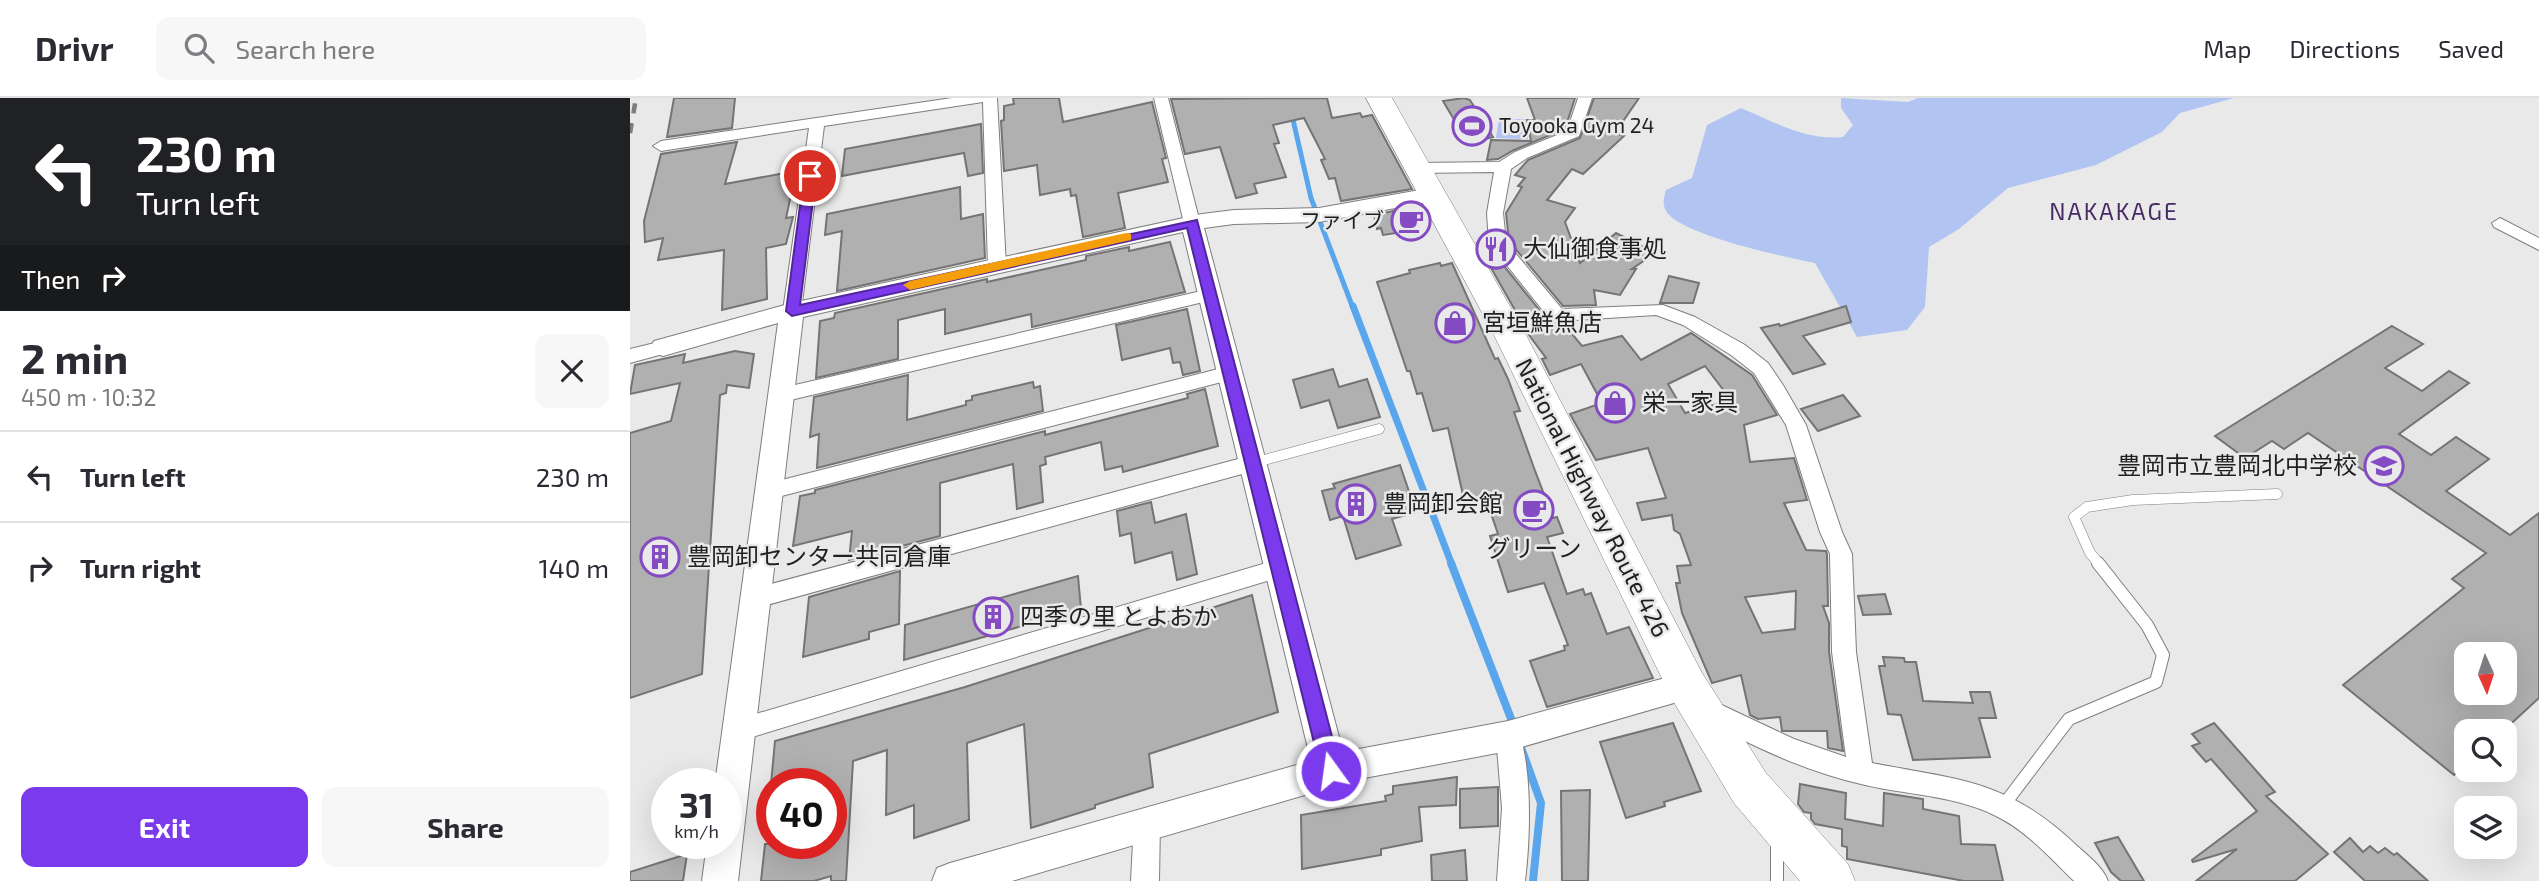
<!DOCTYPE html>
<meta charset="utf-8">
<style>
body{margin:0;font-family:"Exo 2","Noto Sans JP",sans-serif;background:#f7f7f7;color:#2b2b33;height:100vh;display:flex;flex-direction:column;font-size:26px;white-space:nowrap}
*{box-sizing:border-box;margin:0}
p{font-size:23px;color:#7c7c81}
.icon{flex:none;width:38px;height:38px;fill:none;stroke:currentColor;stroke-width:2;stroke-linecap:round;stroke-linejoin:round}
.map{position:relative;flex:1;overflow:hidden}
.drawer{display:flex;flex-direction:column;background:#fff;width:630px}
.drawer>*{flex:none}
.hud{background:#202124;color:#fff;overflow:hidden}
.needle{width:46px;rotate:177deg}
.tools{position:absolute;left:1824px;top:544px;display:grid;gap:14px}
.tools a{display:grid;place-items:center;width:63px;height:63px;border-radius:14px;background:#fff;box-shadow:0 7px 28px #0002;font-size:35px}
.speed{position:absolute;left:21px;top:670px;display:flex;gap:14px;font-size:35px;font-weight:700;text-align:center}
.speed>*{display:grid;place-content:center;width:91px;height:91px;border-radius:50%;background:#fff;box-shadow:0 7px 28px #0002;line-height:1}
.speed small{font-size:18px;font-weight:400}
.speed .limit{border:10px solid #d22;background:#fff;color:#111}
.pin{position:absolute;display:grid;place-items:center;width:60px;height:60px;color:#fff;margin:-30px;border:4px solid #fff;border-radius:50%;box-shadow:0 2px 7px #0007}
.me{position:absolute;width:77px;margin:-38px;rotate:346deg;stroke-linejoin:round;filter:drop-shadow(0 0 5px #0008)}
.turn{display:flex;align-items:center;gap:24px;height:147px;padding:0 21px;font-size:32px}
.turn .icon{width:91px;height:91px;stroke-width:2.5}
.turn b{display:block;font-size:49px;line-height:60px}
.then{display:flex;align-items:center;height:66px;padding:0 21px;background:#0003;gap:14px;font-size:26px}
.round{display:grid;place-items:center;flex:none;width:74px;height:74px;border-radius:14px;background:#f7f7f7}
.overview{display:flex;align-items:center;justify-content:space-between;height:119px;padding:0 21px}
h1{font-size:42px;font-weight:700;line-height:52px}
.action{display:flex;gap:14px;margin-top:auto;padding:14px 21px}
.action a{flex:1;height:80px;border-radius:14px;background:#7c3aed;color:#fff;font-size:28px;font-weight:700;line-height:80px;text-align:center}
.action a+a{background:#f7f7f7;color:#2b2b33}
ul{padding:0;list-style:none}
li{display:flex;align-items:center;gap:21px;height:91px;padding:0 21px;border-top:2px solid #e1e1e2}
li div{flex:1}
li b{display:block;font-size:26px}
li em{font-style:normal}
header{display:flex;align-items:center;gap:42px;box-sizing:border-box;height:98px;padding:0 35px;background:#fff;border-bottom:2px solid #e1e1e2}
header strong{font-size:33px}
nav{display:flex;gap:38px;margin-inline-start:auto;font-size:24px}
.search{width:490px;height:63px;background:#f7f7f7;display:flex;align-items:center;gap:18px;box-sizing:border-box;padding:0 24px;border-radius:14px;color:#7c7c81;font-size:26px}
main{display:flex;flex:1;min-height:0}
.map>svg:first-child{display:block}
.green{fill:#b1c4f2}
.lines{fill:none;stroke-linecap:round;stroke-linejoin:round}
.stream-far2{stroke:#5aa6ed;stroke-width:5}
.stream-far1{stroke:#5aa6ed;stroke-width:7}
.stream{stroke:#5aa6ed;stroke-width:8}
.building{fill:#b1b0b0;stroke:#757475;stroke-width:2;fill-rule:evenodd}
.service-far1-casing{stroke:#7e7e7f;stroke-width:11}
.service-casing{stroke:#7e7e7f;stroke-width:14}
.minor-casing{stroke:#7e7e7f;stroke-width:2}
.tertiary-casing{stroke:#7e7e7f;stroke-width:2}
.trunk-casing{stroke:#7e7e7f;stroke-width:1}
.service-far1{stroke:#fff;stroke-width:10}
.service{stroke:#fff;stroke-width:12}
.minor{fill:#fff;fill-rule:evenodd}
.tertiary{fill:#fff;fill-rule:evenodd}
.trunk{fill:#fff;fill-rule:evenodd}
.rail{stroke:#7b7c7c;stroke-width:4.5;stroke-dasharray:10 10;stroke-linecap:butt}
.route{fill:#7c3aed;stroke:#51269a;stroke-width:2}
.slow{fill:#f59e0b}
.labels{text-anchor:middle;stroke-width:5;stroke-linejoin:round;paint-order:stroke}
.far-poi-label{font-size:21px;fill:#1f2020;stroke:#e9e9ea;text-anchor:start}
.far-quarter-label{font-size:23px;letter-spacing:2px;fill:#462b65;stroke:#e9e9ea}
.poi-label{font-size:24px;fill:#1f2020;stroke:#e9e9ea;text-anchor:start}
.street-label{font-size:24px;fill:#1f2020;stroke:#e9e9ea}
</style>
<header>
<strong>Drivr</strong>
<div class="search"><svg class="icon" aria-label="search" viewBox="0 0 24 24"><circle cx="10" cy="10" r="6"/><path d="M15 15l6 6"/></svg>Search here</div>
<nav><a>Map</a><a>Directions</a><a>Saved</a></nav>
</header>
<main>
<section class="drawer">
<div class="hud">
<div class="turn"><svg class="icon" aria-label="left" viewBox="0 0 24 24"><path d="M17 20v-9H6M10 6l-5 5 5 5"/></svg><div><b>230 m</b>Turn left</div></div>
<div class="then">Then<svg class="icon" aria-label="right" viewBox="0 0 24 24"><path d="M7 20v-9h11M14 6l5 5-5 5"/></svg></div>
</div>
<div class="overview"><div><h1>2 min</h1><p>450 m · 10:32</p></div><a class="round"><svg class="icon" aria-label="close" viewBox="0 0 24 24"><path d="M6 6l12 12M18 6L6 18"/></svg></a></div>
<ul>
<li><svg class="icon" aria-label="left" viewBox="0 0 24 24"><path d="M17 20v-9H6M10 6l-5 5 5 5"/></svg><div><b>Turn left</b></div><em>230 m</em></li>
<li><svg class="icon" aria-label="right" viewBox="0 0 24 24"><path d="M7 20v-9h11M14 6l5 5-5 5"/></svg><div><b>Turn right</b></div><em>140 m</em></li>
</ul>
<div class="action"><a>Exit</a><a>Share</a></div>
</section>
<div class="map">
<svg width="1909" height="783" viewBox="0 0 1909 783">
<rect width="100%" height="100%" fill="#e9e9ea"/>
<g class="green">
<path d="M1211,0L1278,4L1288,0H1604L1550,15L1532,34L1466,67L1378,90L1329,131L1299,149L1295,209L1277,232L1227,239L1185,165C1155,159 1050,137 1036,113C1032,106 1034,99 1036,92L1062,80L1077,27L1111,10C1144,24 1177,43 1213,39L1223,27L1211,10Z"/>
<path d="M869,21H895L898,41L866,40Z"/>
</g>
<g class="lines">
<path class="stream-far2" d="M658,0L681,100L723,210"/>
<path class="stream-far1" d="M723,208L822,467"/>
<g class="stream">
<path d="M821,465L885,631"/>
<path d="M892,652L911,705L903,783"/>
</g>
</g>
<g class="building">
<path d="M44,0H105L102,30L37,39Z"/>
<path d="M383,0H429L433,24L522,4L536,60L532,61L538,84L488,95L495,130L453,139L446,97L441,98L440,91L410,97L407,67L374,73L371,23L374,22V8L384,6Z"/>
<path d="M697,0L702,20L730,15L732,19L742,17L782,91L711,103L705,80L699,81L691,62L695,61L674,20L643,27L649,45L644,46L656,79L624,86L627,95L606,100L590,49L555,56L541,1Z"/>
<path d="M834,0L840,2L863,39L838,45L813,3Z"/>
<path d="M897,0H945L935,31L884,52L868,61L857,62L861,42L901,43L897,22H905Z"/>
<path d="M964,0H1009L985,35L994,38L953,76L942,71L917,102L945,110L935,124L950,165L986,135L1025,155L1002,171H1006L990,197L964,192L966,207L933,208L879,143L876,115L892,89L888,88L895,80L885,77L898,62L950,40Z"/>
<path d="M351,26L353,75L338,78L334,55L212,78L215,51Z"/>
<path d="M107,44L95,86L166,73L156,120L163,119L156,146L136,150L137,201L92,212L94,152L28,162L33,140L15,144L14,123L31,56Z"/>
<path d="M330,89L331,121L353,116L355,160L207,193L212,133L195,137L197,116Z"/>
<path d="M788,108L794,131L753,137L751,130L747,131L744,117Z"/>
<path d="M856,143L857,147L911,214L890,221L847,145Z"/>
<path d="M540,144L555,194L402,229L401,216L315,236V211L268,222V261L186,280L190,223L204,220L205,215L357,181V184L456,162V158L499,149V153Z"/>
<path d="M810,165L811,168L822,165L865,261L868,260L878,281L890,313L884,314L904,370L923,420L927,419L933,435L917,439L937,496L953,491L955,497L961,495L977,536L999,529L1023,580L917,609L900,563L935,552L934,548L938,547L914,485L878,494L860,438L868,436L856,401L835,406L818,330L803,333L792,295L787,296L780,273H777L747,184L780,175L779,172Z"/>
<path d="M1039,178L1069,185L1063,205H1030Z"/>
<path d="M1216,208L1221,224L1173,238L1195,266L1163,276L1131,230L1149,226L1150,228Z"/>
<path d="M557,211L570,273L553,277L550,264L543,265L540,250L492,262L486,227Z"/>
<path d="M933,225L952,248L992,238L1011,262L1061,235L1122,277L1147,317L1114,327L1120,364L1164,360L1177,402L1154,405L1176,452L1196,453L1197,457L1198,508H1193L1199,525V554L1213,653L1198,650L1197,633H1152L1150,619L1128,621L1120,617L1111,577L1082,585L1052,515L1046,485H1050L1047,468L1061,467L1050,436L1044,432L1042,417L1012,422L1007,405L1036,400L1018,350L966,362L940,316L972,305L951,266L920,277L912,261L916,260L899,237ZM1075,268L1101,302L1055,315L1038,286ZM1166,493L1165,531L1132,535L1115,499Z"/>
<path d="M1762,228L1793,246L1755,270L1792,293L1819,273L1839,285L1769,336L1801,357L1826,339L1859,361L1816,393L1880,437L1909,415V600L1872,634H1836V667L1824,677L1713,587L1834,490L1822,481L1856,455L1678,335L1654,351L1642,343L1615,360L1585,338ZM1836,556H1874V595H1836Z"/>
<path d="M105,253L124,256L119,290L97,287L96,295L90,297L72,576L0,600V335L41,323L50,285L0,296L5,267L55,256L53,265Z"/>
<path d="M703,271L709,289L737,281L750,319L708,330L699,302L671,310L663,282Z"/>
<path d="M278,277L277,322L336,307V303L342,302V298L403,284L404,290L410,288L413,313L187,370L189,336L180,339L184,299Z"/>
<path d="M575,291L588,348L493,374L492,368L475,372L471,344L415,359L416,366L410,368L413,404L387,411L383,366L310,385V438L219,462L222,433L163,448L170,398L185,395V392L415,333V337L558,300L557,296Z"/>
<path d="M1213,297L1230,318L1188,333L1171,311Z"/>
<path d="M770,367L786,414L762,421L771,447L726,461L713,418L700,422L692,393L705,390L703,386Z"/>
<path d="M521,404L525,425L556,416L567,476L547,482L542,454L505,465L501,435L490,438L487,413Z"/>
<path d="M270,473L269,526L239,534V541L173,559L179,499Z"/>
<path d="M448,478L451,511L274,562L275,527Z"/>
<path d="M1255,496L1261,516L1233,517L1228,498Z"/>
<path d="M622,497L648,614L519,656L523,689L465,707V710L401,730L394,626L337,645L339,722L284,740V707L256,717L257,652L223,663L216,783H201V778L184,783H131L135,746H201V686H141L145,643L335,589Z"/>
<path d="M1253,559L1274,560L1275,564H1286L1293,603L1343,605L1340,594H1360L1366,620H1349L1360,659L1283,662L1271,617L1258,616L1249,568H1255Z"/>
<path d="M1043,625L1071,693L1034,704L1035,708L996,720L970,644Z"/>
<path d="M1584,625L1645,694L1636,698L1698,756L1665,783H1566L1607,751L1563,764L1562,762L1627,713L1581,661L1576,664L1562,648L1570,645L1562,636Z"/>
<path d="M827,679L826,707L789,709L792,743L751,751V757L672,771L671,717L756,703L755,698L763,696V688Z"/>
<path d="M1170,686L1216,695L1215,721L1253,728L1254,695L1293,701V711L1329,718L1331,746L1365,747L1373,783H1334L1217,761V749L1212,748V731L1185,726L1181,721V715L1174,714L1168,706Z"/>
<path d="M868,689V728L830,730V691Z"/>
<path d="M960,692L958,783H932L931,693Z"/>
<path d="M1488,739L1514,783H1491L1481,774L1465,745Z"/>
<path d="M1720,740L1733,754L1740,748L1748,755L1755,750L1764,757L1767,755L1798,783H1735L1704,754Z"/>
<path d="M835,752L837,783H802L801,757Z"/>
<path d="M57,756L53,783H0V774Z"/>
</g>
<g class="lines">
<g class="service-far1-casing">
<g id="service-far1">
<path d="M623,365L749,331"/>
<path d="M1470,467L1460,455L1444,419L1457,409L1503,402L1647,396"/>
</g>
</g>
<g class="service-casing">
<g id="service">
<path d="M1373,708L1439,621L1526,584L1533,557L1517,527L1468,465"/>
<path d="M1147,744V783"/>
</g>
</g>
<g class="minor-casing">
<g id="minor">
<path d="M322,0H367L376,168L373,172H361L358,168L353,4L194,28L171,213L162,219L153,213L179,30L31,53L23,48L31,43Z"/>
<path d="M524,0H538L570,125L568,129H556L554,125Z"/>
<path d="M948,0H962L949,38L897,60L881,71L873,115L876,144L932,211L1033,207L1065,219L1115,247L1138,265L1153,287L1176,327L1212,434L1222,456L1226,554L1242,665C1330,682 1378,682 1446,747C1458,758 1472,768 1478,783H1444C1420,760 1397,733 1366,718C1325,697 1275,697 1231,686C1174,673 1123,648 1072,621L1069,613L1072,605L1081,602L1164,641L1216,659L1202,554L1200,456L1190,434L1156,327L1124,275L1101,257L1053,227L1026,217L929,223L886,239H872L870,235L872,231L915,215L859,145L857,115L864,74L787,75L779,70L787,65L869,64L885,54L937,33Z"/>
<path d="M1870,120L1909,140V152L1864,129L1862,125Z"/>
<path d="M580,191L586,193L589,197L586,201L152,304L145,302L142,297L145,292L152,290Z"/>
<path d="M33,243L40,244L42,249L40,254L0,265V251Z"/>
<path d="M600,268L607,270L610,275L607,280L140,401L133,399L129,393L133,387L140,385Z"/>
<path d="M623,357L630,359L633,365L630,371L126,510L118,507L115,500L118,493L126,490Z"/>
<path d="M650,461L658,464L661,470L658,476L650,479L109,643L100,640L97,632L100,624L109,621Z"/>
<path d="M878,626L887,630C903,667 900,743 895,783H867L872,710L866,638L869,630Z"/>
<path d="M517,711L526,715L530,724L529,783H501L504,724L508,715Z"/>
</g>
</g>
<g class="tertiary-casing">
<path id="tertiary" d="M801,90L809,92L812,97L809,102L689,124L604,126L574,130L713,654L878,623L1057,574L1068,578L1073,588L1068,598L878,653L729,681L382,783H302L307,770L320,765L681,663L553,134L173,219L108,783H72L77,746H96V686H85L148,225L33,258L24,255L21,249L24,243L162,205L572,116L604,112L689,110Z"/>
</g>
<g class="trunk-casing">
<path id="trunk" d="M736,0H762L895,235L1072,575L1136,675L1218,766L1225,783H1170L1104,705L1042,601L863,235Z"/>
</g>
<use href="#service-far1" class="service-far1"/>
<use href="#service" class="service"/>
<use href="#minor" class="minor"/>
<use href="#tertiary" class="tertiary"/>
<use href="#trunk" class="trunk"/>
<path class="rail" d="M0,35L6,0"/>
</g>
<path class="route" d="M180,75L186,78L170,207L567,122L711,673L708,679L701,682L694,679L691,673L557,130L162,218L156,213L174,78Z"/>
<path class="slow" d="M496,135L501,136V142L280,192L273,187L280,183Z"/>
<defs>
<g id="stadium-ring" transform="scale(2.0125)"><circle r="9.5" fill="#e9e9ea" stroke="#844bc2" stroke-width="1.5"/><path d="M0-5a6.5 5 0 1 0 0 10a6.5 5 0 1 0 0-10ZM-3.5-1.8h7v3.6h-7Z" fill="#844bc2"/></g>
<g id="cafe-ring" transform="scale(2.0125)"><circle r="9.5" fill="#e9e9ea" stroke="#844bc2" stroke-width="1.5"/><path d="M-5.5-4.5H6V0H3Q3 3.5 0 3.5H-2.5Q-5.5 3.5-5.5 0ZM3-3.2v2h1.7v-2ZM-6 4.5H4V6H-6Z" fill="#844bc2"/></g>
<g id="restaurant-ring" transform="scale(2.0125)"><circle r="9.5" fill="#e9e9ea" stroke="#844bc2" stroke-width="1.5"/><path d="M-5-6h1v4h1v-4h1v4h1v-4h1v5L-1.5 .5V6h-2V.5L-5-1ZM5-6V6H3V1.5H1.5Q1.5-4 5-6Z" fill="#844bc2"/></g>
<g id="shop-ring" transform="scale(2.0125)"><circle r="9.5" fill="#e9e9ea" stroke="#844bc2" stroke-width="1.5"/><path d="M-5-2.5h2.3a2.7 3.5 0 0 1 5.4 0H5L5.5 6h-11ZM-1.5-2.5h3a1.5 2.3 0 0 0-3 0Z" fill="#844bc2"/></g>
<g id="school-ring" transform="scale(2.0125)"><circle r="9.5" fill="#e9e9ea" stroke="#844bc2" stroke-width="1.5"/><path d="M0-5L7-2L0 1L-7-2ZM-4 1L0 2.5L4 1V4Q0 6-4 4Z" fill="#844bc2"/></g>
<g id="building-ring" transform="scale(2.0125)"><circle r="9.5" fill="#e9e9ea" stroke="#844bc2" stroke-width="1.5"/><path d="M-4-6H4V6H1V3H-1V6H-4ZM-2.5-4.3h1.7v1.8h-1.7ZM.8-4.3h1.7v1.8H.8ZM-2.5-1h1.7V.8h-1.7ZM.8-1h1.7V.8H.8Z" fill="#844bc2"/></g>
</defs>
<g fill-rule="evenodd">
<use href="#stadium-ring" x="842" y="28"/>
<use href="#cafe-ring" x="781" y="123"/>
<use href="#restaurant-ring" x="866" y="151"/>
<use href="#shop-ring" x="825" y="225"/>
<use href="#shop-ring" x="985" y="305"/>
<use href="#school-ring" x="1754" y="368"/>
<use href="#building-ring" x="726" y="406"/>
<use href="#cafe-ring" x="904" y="412"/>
<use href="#building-ring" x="30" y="459"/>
<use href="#building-ring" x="363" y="519"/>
</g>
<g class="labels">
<g class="far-poi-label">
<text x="869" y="35">Toyooka Gym 24</text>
<text x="754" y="130" text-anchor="end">ファイブ</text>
</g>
<g class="far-quarter-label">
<text x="1484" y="122">NAKAKAGE</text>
</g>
<g class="poi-label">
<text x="893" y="159">大仙御食事処</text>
<text x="852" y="233">宮垣鮮魚店</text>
<text x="1012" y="313">栄一家具</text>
<text x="1727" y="376" text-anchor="end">豊岡市立豊岡北中学校</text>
<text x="753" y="414">豊岡卸会館</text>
<text x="904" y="459" text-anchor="middle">グリーン</text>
<text x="57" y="467">豊岡卸センター共同倉庫</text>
<text x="390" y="527">四季の里 とよおか</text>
</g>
<g class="street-label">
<text transform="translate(962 400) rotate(63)" y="8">National Highway Route 426</text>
</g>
</g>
</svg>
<div class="tools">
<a><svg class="needle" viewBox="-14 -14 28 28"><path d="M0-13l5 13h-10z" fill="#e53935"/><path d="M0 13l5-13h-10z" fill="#7c7c81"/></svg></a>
<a><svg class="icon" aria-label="search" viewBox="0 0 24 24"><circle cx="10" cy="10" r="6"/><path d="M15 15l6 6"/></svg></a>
<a><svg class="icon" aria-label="layers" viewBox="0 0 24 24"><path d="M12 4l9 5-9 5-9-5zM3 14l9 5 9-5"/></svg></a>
</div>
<div class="speed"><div>31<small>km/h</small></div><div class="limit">40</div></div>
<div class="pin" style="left:180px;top:78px;background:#d93025"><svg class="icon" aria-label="arrive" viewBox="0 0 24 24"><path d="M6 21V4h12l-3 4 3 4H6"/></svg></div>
<svg class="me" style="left:701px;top:673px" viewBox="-20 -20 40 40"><circle r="17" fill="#7c3aed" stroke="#fff" stroke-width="3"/><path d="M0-11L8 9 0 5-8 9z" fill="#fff"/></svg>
</div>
</main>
